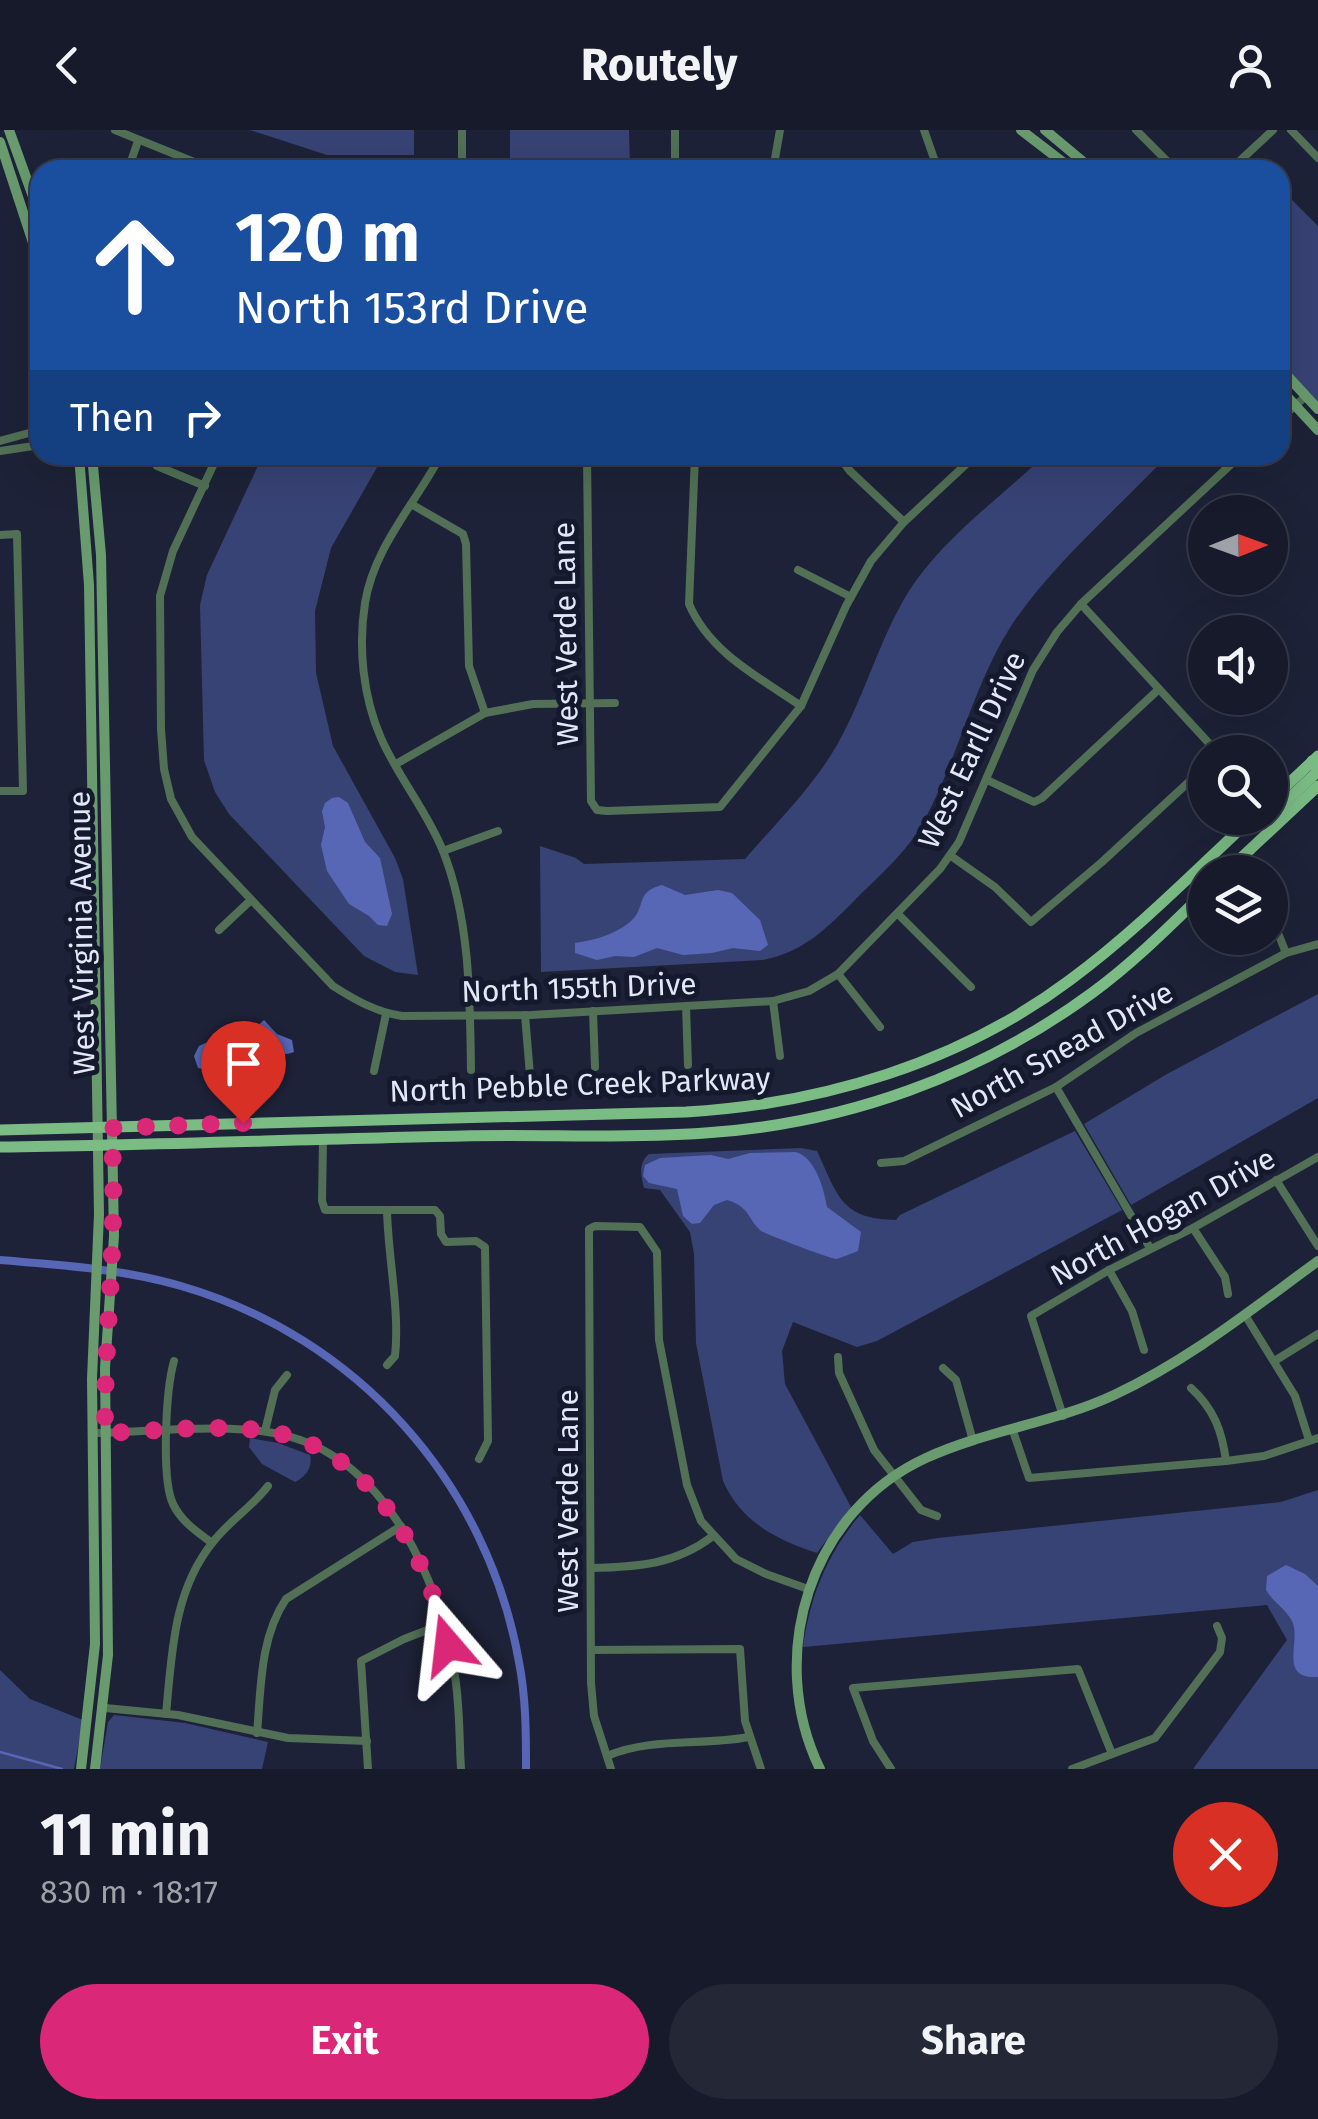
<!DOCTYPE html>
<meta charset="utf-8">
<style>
body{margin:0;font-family:"Fira Sans",sans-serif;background:#232736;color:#f1f3f6;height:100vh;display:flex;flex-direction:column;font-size:38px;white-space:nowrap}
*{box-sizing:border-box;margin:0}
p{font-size:32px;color:#9ea1a8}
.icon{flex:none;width:55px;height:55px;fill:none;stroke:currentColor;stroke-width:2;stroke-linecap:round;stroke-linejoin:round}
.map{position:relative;height:1639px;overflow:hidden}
.side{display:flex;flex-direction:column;background:#161a2a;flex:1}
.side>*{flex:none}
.guide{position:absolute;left:30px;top:30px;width:1260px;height:305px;border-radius:30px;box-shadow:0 10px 40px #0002,0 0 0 2px #353847;background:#1a4fa0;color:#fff;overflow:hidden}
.needle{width:65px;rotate:89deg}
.buttons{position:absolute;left:1188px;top:365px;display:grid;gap:20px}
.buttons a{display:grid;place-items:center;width:100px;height:100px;border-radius:50%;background:#161a2a;box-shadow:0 10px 40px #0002,0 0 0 2px #353847;font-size:50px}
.pin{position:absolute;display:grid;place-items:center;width:85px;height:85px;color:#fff;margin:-102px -42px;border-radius:50% 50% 50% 0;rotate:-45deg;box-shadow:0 0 10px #0007}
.pin .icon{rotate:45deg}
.me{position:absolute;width:110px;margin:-55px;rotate:343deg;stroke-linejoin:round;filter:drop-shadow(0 0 8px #0008)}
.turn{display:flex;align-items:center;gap:35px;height:210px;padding:0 40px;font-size:45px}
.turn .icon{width:130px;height:130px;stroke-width:2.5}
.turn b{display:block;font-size:70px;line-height:85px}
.then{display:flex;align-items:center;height:95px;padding:0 40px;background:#0003;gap:20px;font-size:38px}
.round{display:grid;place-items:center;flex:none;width:105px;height:105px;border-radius:52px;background:#232736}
.overview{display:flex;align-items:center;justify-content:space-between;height:170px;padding:0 40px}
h1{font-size:60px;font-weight:700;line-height:75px}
.action{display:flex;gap:20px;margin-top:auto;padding:20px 40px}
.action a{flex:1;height:115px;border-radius:60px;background:#db2777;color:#fff;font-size:40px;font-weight:700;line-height:115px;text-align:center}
.action a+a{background:#232736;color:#f1f3f6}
header{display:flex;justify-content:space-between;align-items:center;height:130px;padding:0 40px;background:#161a2a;font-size:45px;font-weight:700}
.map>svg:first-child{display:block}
.green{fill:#384375}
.water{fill:#5767b5}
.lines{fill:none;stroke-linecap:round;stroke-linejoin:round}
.stream{stroke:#5767b5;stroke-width:2.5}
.canal{stroke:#5767b5;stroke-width:8}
.street{stroke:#517055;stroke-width:8}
.secondary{stroke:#699b6f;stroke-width:10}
.primary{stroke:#7bbc84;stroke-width:11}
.route{stroke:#db2777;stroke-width:18;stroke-dasharray:0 32.4}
.labels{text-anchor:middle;stroke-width:10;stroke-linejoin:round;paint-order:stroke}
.street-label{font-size:30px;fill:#e3e7f6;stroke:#14192d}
</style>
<header><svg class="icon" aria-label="back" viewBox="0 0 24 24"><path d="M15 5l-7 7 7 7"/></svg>Routely<svg class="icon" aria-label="person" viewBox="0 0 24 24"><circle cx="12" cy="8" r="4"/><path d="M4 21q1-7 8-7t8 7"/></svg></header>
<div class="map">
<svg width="1318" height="1639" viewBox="0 0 1318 1639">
<rect width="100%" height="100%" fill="#1d2238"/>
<g class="green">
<path d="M250,0H414V25H327Z"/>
<path d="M510,0H629L630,40H510Z"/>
<path d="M1280,58L1318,96V272L1280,232Z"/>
<path d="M263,325H384L331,418L315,481L316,543L333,616L395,728L403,749L418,845L395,842L364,826L229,684L215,662L204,630L200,475L207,445Z"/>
<path d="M1045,325H1168C1119,377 1053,434 1013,493C971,557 957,636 918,701C901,728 873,751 851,774C824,801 802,822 763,830L541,842L540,716L576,728L584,734L745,729C776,693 813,657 837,615C865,566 879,509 909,461C943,408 1000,368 1045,325Z"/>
<path d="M1318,864V968L1131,1075L1084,994L1167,944Z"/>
<path d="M1075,1001L1122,1080L877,1211L857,1217L793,1192L782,1221L785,1254L851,1377L817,1423C776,1409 742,1393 723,1351L696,1213L694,1124L690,1102L660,1060L644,1058C641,1046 638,1033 649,1024L801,1018L817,1021C838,1066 841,1089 896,1090L900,1085Z"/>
<path d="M250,1308L278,1313L310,1325C313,1338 305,1347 295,1352L262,1334L249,1317Z"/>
<path d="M1318,1360V1639H1193L1287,1510L1267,1475L803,1517C810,1467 827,1424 860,1385L893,1424L913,1412L938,1408L1281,1372Z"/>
<path d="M0,1540L30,1569L83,1590L74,1639H0Z"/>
<path d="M114,1585L185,1593L268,1612L262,1639H100L108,1592Z"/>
</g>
<g class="water">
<path d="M332,668L339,667L348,673L365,712L380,728L392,784L387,796L378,795L369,786L349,774L327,741L321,715L325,697L322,681L325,673Z"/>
<path d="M662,755L685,765L718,760L732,763L760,790L768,815L760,821L733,818L712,823L683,825L657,818L634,827L615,826L597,830L575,823V813C595,810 614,805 630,792C647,778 634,762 662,755Z"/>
<path d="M264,890L277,904L292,910L294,922C279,928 261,921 245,925C228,929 215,943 198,938L194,926L199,916L210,911L246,906Z"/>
<path d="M795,1022C815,1026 824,1059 827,1077L861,1102L858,1121C852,1123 841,1128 836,1129C831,1129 765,1104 761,1101C747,1088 750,1077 727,1070L714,1075L700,1093L692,1094L683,1086L677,1059L649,1053L643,1046L645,1035L660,1028L711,1025L728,1029L750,1023Z"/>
<path d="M1286,1435L1305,1444L1318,1456V1547C1277,1549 1302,1511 1292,1491C1286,1479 1273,1472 1266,1460L1267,1446Z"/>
</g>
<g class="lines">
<path class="stream" d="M0,1622L62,1639"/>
<path class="canal" d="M0,1130C60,1135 123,1139 181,1156C357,1207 487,1352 519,1532C526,1568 526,1603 526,1639"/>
<g class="street">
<path d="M115,0L214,40"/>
<path d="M462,0V40"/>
<path d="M675,0V40"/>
<path d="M924,0L938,40"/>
<path d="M1136,0L1176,40"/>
<path d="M1291,0L1318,28"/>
<path d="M128,40L138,11"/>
<path d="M773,40L780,0"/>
<path d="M1230,40L1273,0"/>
<path d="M1280,289L1306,266"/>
<path d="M0,311L40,300"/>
<path d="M0,321L40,315"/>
<path d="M218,325L173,421L160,466L161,599L164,639L171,669L192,707L333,856C355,870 376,882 402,886L531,885L773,871L809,861L838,844L940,739L959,712L1033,540L1057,502L1081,474L1241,325"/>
<path d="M441,325C415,374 374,417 365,473C358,517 363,567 381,608C398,647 427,681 443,721C470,789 470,868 471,940"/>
<path d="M587,325L591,671L597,680L607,681L720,677L801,576L846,476L871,431L904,392L976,325"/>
<path d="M695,325L689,474C710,523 759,547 801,576"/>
<path d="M838,325L850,341L904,392"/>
<path d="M157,336L205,356"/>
<path d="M411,374L463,404L466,414L469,536L485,583"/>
<path d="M0,405L17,404L23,661H0"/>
<path d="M798,440L851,467"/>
<path d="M1081,474L1217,622"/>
<path d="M396,634L485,583L533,574L615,573"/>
<path d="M987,650L1034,672L1042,668L1159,559"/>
<path d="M443,721L498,701"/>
<path d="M951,726L995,757L1031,792L1102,732L1205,637"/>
<path d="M1270,783L1286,823"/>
<path d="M898,784L971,857"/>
<path d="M219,800L251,770"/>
<path d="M838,844L880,897"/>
<path d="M773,871L780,926"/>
<path d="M686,876L688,935"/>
<path d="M593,881L595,937"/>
<path d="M525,885L531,957"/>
<path d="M374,941L386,884"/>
<path d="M1056,957L1150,1118"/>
<path d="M323,1010L322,1071L325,1080H435L440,1086L441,1104L446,1112L476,1111L485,1117L488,1311L479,1329"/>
<path d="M881,1033L904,1031L1056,957L1136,903L1286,823L1318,814"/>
<path d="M1276,1050L1318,1116"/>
<path d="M1193,1098L1225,1147L1228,1164"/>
<path d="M1109,1140L1132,1181L1144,1220"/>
<path d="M1245,1185L1295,1266L1309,1310"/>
<path d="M838,1227L839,1243L874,1320L921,1380L937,1386"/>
<path d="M1276,1230L1318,1204"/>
<path d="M174,1231C166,1259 161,1348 173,1374C181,1391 197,1402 212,1413"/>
<path d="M387,1235L395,1226C400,1180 388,1128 387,1080"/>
<path d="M943,1238L956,1250L973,1311"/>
<path d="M1191,1258C1214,1279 1222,1301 1226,1331"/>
<path d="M1063,1286L1031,1186L1109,1140L1193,1098L1318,1027"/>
<path d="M265,1301L275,1260L287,1245"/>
<path d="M1013,1301L1029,1348L1226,1331L1264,1326L1318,1308"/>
<path d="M92,1303C152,1302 234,1291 291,1307C387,1334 439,1450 454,1540C460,1572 459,1606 461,1639"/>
<path d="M591,1438C637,1437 675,1435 713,1406"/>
<path d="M592,1520L740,1519L745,1591L761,1639"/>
<path d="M105,1578L178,1585L288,1608L367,1611"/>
<path d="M166,1584C172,1524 173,1461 213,1412C229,1391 252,1377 268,1356"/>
<path d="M257,1603C261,1558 260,1507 286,1469L401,1396"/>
<path d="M607,1626C652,1607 701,1616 749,1607"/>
<path d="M368,1639L361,1531L404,1509L443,1494"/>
<path d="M611,1639L594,1586L591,1553L589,1099L595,1096L640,1097L657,1122L659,1210L687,1355L701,1391L736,1429L766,1444L808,1459"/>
<path d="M891,1639L873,1611L853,1558L1078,1539L1112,1624"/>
<path d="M1072,1639L1155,1608L1220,1522L1222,1508L1217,1496"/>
</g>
<g class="secondary">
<path d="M9,0L40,86"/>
<path d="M1021,0L1073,40"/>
<path d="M1045,0L1093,40"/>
<path d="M0,12L40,134"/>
<path d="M1280,238L1318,279"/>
<path d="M1280,259L1318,300"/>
<path d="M79,325L89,455L99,1084L92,1249L95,1514L81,1639"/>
<path d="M92,325L101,425L114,1106L105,1238L108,1525L95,1639"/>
<path d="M820,1639C765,1526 810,1381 926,1328C987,1300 1054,1293 1114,1265C1189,1230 1252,1179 1318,1131"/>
</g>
<g class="primary">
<path d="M1270,671L1318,626"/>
<path d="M1270,697L1280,677L1316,643L1317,638L1312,631"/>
<path d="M1226,742L1318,656"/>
<path d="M0,1000L686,982C822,974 959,933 1070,850C1135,802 1193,743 1252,688"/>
<path d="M0,1017C154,1015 308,1009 462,1006C543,1004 625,1009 705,1003C844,994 979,946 1092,863C1132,834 1169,797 1205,762"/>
</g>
</g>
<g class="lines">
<path class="route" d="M243,993L111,998C119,1100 104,1201 105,1303C157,1301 215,1294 266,1301C370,1316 426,1423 448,1515"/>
</g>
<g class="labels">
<g class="street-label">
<text transform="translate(566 504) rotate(-91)" y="10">West Verde Lane</text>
<text transform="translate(972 620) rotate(-65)" y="10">West Earll Drive</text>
<text transform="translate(82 803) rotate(-91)" y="10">West Virginia Avenue</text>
<text transform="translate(579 858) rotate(-2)" y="10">North 155th Drive</text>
<text transform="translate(1062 920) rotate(-29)" y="10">North Snead Drive</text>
<text transform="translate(580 955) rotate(-2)" y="10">North Pebble Creek Parkway</text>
<text transform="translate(1163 1087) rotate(-29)" y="10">North Hogan Drive</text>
<text transform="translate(568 1371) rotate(-90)" y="10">West Verde Lane</text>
</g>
</g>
</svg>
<div class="buttons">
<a><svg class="needle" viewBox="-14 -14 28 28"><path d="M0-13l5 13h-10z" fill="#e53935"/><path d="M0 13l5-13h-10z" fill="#9ea1a8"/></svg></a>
<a><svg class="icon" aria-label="sound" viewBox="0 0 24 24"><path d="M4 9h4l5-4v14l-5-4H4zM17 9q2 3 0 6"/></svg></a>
<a><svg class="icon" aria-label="search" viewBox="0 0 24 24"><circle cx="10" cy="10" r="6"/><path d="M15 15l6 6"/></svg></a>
<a><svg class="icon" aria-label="layers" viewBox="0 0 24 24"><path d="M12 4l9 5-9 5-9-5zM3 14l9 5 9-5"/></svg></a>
</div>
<div class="pin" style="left:243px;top:993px;background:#d93025"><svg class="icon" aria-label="arrive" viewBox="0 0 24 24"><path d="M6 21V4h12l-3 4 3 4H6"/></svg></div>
<svg class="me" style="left:448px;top:1515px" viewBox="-20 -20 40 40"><path d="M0-17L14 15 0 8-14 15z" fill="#db2777" stroke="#fff" stroke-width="4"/></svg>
<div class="guide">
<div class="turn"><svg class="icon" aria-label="ahead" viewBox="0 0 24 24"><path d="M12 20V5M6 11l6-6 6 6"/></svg><div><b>120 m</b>North 153rd Drive</div></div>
<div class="then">Then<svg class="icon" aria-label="right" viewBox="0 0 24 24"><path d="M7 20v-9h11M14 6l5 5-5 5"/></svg></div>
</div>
</div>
<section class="side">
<div class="overview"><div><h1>11 min</h1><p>830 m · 18:17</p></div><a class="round" style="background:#d93025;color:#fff"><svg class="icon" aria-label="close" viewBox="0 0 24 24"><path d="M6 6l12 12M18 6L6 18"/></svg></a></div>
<div class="action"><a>Exit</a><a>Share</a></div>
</section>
